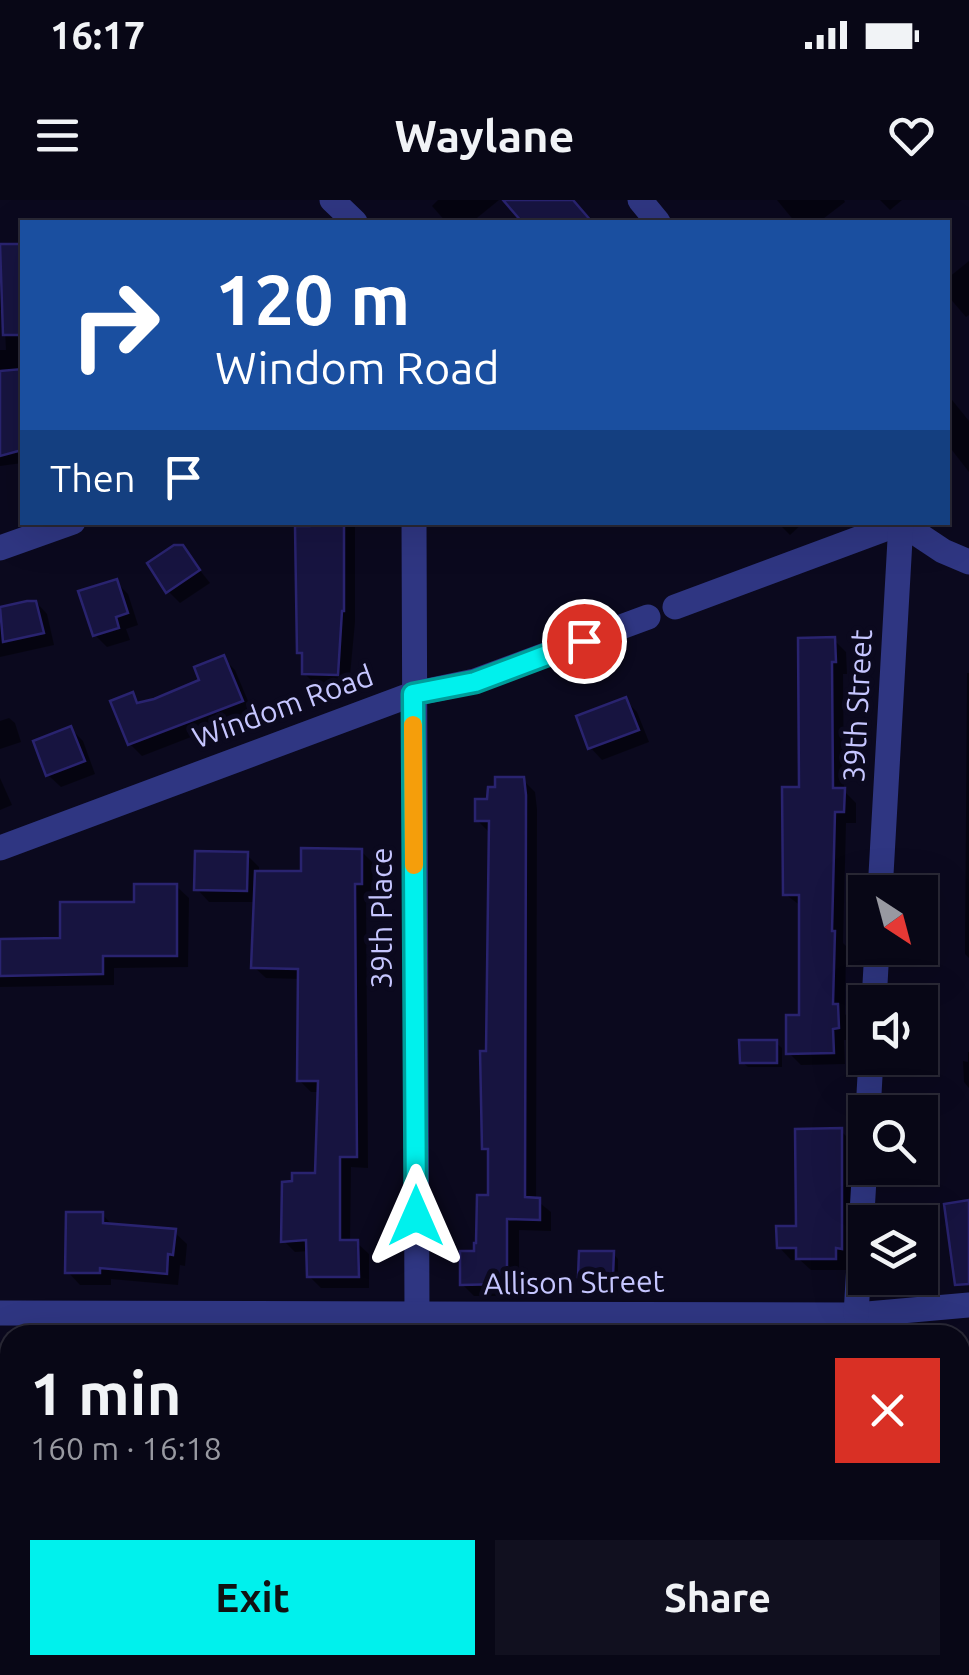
<!DOCTYPE html>
<meta charset="utf-8">
<style>
body{margin:0;font-family:Ubuntu,sans-serif;background:#11101f;color:#f1f3f6;height:100vh;display:flex;flex-direction:column;font-size:38px;white-space:nowrap}
*{box-sizing:border-box;margin:0}
p{font-size:32px;color:#9899a1}
.icon{flex:none;width:55px;height:55px;fill:none;stroke:currentColor;stroke-width:2;stroke-linecap:round;stroke-linejoin:round}
.map{position:relative;flex:1;overflow:hidden}
.details{position:absolute;left:0px;top:1125px;width:970px;height:350px;display:flex;flex-direction:column;background:#080716;border-radius:30px 30px 0 0;box-shadow:0 10px 40px #0002,0 0 0 2px #292835}
.details>*{flex:none}
.top-card{position:absolute;left:20px;top:20px;width:930px;height:305px;border-radius:0px;box-shadow:0 10px 40px #0002,0 0 0 2px #292835;background:#1a4fa0;color:#fff;overflow:hidden}
.needle{width:65px;rotate:144deg}
.controls{position:absolute;left:848px;top:675px;display:grid;gap:20px}
.controls a{display:grid;place-items:center;width:90px;height:90px;border-radius:0px;background:#080716;box-shadow:0 10px 40px #0002,0 0 0 2px #292835;font-size:50px}
.pin{position:absolute;display:grid;place-items:center;width:85px;height:85px;color:#fff;margin:-42px;border:5px solid #fff;border-radius:50%;box-shadow:0 2px 10px #0007}
.me{position:absolute;width:110px;margin:-55px;rotate:0deg;stroke-linejoin:round;filter:drop-shadow(0 0 8px #0008)}
.turn{display:flex;align-items:center;gap:35px;height:210px;padding:0 30px;font-size:45px}
.turn .icon{width:130px;height:130px;stroke-width:2.5}
.turn b{display:block;font-size:70px;line-height:85px}
.then{display:flex;align-items:center;height:95px;padding:0 30px;background:#0003;gap:20px;font-size:38px}
.round{display:grid;place-items:center;flex:none;width:105px;height:105px;border-radius:0px;background:#11101f}
.headline{display:flex;align-items:center;justify-content:space-between;height:170px;padding:0 30px}
h1{font-size:60px;font-weight:700;line-height:75px}
.action{display:flex;gap:20px;margin-top:auto;padding:20px 30px}
.action a{flex:1;height:115px;border-radius:0px;background:#00f1ed;color:#111;font-size:40px;font-weight:700;line-height:115px;text-align:center}
.action a+a{background:#11101f;color:#f1f3f6}
.status{display:flex;justify-content:space-between;align-items:center;height:70px;padding:0 50px;background:#080716;direction:ltr}
.status svg{height:28px;fill:currentColor}
header{display:flex;justify-content:space-between;align-items:center;height:130px;padding:0 30px;background:#080716;font-size:45px;font-weight:700}
.map>svg:first-child{display:block}
.green{fill:#0c2824}
.shadow{fill:#0007}
.lines{fill:none;stroke-linecap:round;stroke-linejoin:round}
.stream{stroke:#041f3c;stroke-width:9}
.building{fill:#171440;stroke:#29236f;stroke-width:2.5}
.path{stroke:#20b99e;stroke-width:5;stroke-dasharray:5 8;stroke-linecap:butt}
.street{stroke:#2f3682;stroke-width:25}
.route-casing{stroke:#009d9a;stroke-width:25}
.route{stroke:#00f1ed;stroke-width:18}
.slow{stroke:#f59e0b;stroke-width:18}
.labels{text-anchor:middle;stroke-width:10;stroke-linejoin:round;paint-order:stroke}
.street-label{font-size:30px;fill:#c6c6ff;stroke:#0b091e}
</style>
<div class="status"><b>16:17</b><svg viewBox="0 0 49 12"><path d="M0 12V9h3v3zM5 12V6h3v6zM10 12V3h3v9zM15 12V0h3v12zM26 1h20v11H26zM47 4h2v5h-2z"/></svg></div>
<header><svg class="icon" aria-label="menu" viewBox="0 0 24 24"><path d="M4 6h16M4 12h16M4 18h16"/></svg>Waylane<svg class="icon" aria-label="heart" viewBox="0 0 24 24"><path d="M12 20l-8-8c-3-5 5-10 8-4 3-6 11-1 8 4z"/></svg></header>
<div class="map">
<svg width="969" height="1475" viewBox="0 0 969 1475">
<rect width="100%" height="100%" fill="#0b091e"/>
<path class="green" d="M960,1303H969V1475H274L270,1466L267,1475H0V1405H10V1465H960Z"/>
<g class="shadow">
<path d="M438,0H499L472,22H446L432,6Z"/>
<path d="M777,0H844L845,2L819,22H795Z"/>
<path d="M880,0H902L890,10Z"/>
<path d="M22,46V263L0,266V150H6L4,110H0V47Z"/>
<path d="M969,61V115L966,117L948,96V78Z"/>
<path d="M948,195L969,221V272L948,245Z"/>
<path d="M298,322H355V422L349,486L316,485L304,473V457L299,452Z"/>
<path d="M777,322H804L790,335Z"/>
<path d="M182,348L210,383L180,403L168,391Z"/>
<path d="M116,382L128,394L138,425L126,429L130,440L107,447L95,435Z"/>
<path d="M35,401L47,414L54,445L0,457V409Z"/>
<path d="M834,440L846,452L847,474H843L844,591L856,603V623H846L843,743L846,746L845,814L849,819L850,840H844L845,864L801,865L789,853L801,818V706L785,694L801,590Z"/>
<path d="M223,458L235,470L253,513L142,556L130,544L132,495L142,504L202,481Z"/>
<path d="M967,473H969V758L965,754Z"/>
<path d="M625,500L637,512L649,542L602,560L590,547Z"/>
<path d="M9,518L15,523L21,542L0,549V521Z"/>
<path d="M71,529L83,541L95,574L61,587L48,575Z"/>
<path d="M0,578L12,605L0,610Z"/>
<path d="M523,580L535,592L537,609L536,1000L551,1012V1031L519,1030V1096H474L462,1084L477,1054L490,998V954L484,948L491,634L477,620L490,602Z"/>
<path d="M361,651L373,663L372,695H366L368,968L351,967L350,1043H357L369,1054V1088H321L309,1076V1051L295,1052L283,1040L318,975L320,892H311L299,880L300,779L266,778L254,767L256,702H209L197,689L247,655L259,667V673L304,674Z"/>
<path d="M176,686L189,698L188,767L114,768V785L0,787V742L63,741Z"/>
<path d="M776,843L782,848V867H748L742,862Z"/>
<path d="M968,852H969V888L964,882L963,861L968,862Z"/>
<path d="M841,931L853,943V1060L847,1070H811L800,1060H791L779,1047L798,1028Z"/>
<path d="M102,1014L114,1027L174,1032L187,1044L185,1066L180,1065L178,1085L111,1079V1085H80L68,1072Z"/>
<path d="M613,1054L618,1059V1082H586L580,1076Z"/>
<path d="M969,1183V1239L960,1240V1184Z"/>
</g>
<g class="lines">
<path class="stream" d="M0,1438L10,1437"/>
</g>
<g class="building">
<path d="M503,0H573L592,22H522Z"/>
<path d="M0,44H22V135H3Z"/>
<path d="M22,169V250L0,256V171Z"/>
<path d="M308,322H344V411H342L338,475L302,474V453H297L295,326H309Z"/>
<path d="M174,345H183L200,370L166,393L147,363Z"/>
<path d="M117,379L128,413L116,417L119,428L93,436L78,391Z"/>
<path d="M27,401H36L44,433L3,442L0,407Z"/>
<path d="M835,437L836,462H832L833,588H845L844,612H835L832,731H835L833,804H838L839,828L833,829L834,853L786,854V815H799V695H783L782,587H799L798,438Z"/>
<path d="M224,455L243,501L128,545L110,501L133,492L137,503L154,499L199,480L194,467Z"/>
<path d="M626,497L639,530L588,549L576,516Z"/>
<path d="M71,526L85,561L46,576L33,541Z"/>
<path d="M495,577H524L526,595L525,997L540,998V1020L507,1019V1084L460,1085V1051H474V1043H476L477,995H488V949H482L480,851H486L489,621H475V599H487L488,587H495Z"/>
<path d="M301,648L362,649V684H355L357,957H340V1040H358L359,1077H307L306,1040L281,1042L282,982L292,981V973H315L318,881H297L298,769L251,768L255,671H301Z"/>
<path d="M195,651L248,652L247,691L194,690Z"/>
<path d="M134,684H177V756H103V774L0,776V739L60,738V702H134Z"/>
<path d="M739,840H777V863H740Z"/>
<path d="M842,928V1049L836,1048V1059H796V1048H777L776,1026H796L795,929Z"/>
<path d="M969,1000V1084L955,1085L944,1004Z"/>
<path d="M66,1012H103V1023L176,1029L173,1055L168,1054L167,1074L100,1068V1073H65Z"/>
<path d="M579,1051H614L613,1077H578Z"/>
</g>
<g class="lines">
<g class="path">
<path d="M960,1443L969,1441"/>
<path d="M560,1475L687,1465"/>
</g>
<g class="street">
<path d="M332,0L355,22"/>
<path d="M640,0L658,22"/>
<path d="M414,322L417,1114"/>
<path d="M0,348L73,322"/>
<path d="M675,407L901,323L943,351L969,362"/>
<path d="M0,648L413,494L475,481L648,417"/>
<path d="M880,692L901,322"/>
<path d="M874,802L877,748"/>
<path d="M868,912L871,858"/>
<path d="M0,1113L856,1115L969,1105"/>
<path d="M856,1115L865,962"/>
</g>
</g>
<g class="lines">
<g class="route-casing">
<path id="route" d="M416,1016L413,494L475,482L584,441"/>
</g>
<use href="#route" class="route"/>
<path class="slow" d="M413,525L414,665"/>
</g>
<g class="labels">
<g class="street-label">
<text transform="translate(858 506) rotate(-87)" y="10">39th Street</text>
<text transform="translate(283 507) rotate(-20)" y="10">Windom Road</text>
<text transform="translate(382 718) rotate(-90)" y="10">39th Place</text>
<text transform="translate(574 1083) rotate(-1)" y="10">Allison Street</text>
</g>
</g>
</svg>
<div class="controls">
<a><svg class="needle" viewBox="-14 -14 28 28"><path d="M0-13l5 13h-10z" fill="#e53935"/><path d="M0 13l5-13h-10z" fill="#9899a1"/></svg></a>
<a><svg class="icon" aria-label="sound" viewBox="0 0 24 24"><path d="M4 9h4l5-4v14l-5-4H4zM17 9q2 3 0 6"/></svg></a>
<a><svg class="icon" aria-label="search" viewBox="0 0 24 24"><circle cx="10" cy="10" r="6"/><path d="M15 15l6 6"/></svg></a>
<a><svg class="icon" aria-label="layers" viewBox="0 0 24 24"><path d="M12 4l9 5-9 5-9-5zM3 14l9 5 9-5"/></svg></a>
</div>
<div class="pin" style="left:584px;top:441px;background:#d93025"><svg class="icon" aria-label="arrive" viewBox="0 0 24 24"><path d="M6 21V4h12l-3 4 3 4H6"/></svg></div>
<svg class="me" style="left:416px;top:1016px" viewBox="-20 -20 40 40"><path d="M0-17L14 15 0 8-14 15z" fill="#00f1ed" stroke="#fff" stroke-width="4"/></svg>
<div class="top-card">
<div class="turn"><svg class="icon" aria-label="right" viewBox="0 0 24 24"><path d="M7 20v-9h11M14 6l5 5-5 5"/></svg><div><b>120 m</b>Windom Road</div></div>
<div class="then">Then<svg class="icon" aria-label="arrive" viewBox="0 0 24 24"><path d="M6 21V4h12l-3 4 3 4H6"/></svg></div>
</div>
<section class="details">
<div class="headline"><div><h1>1 min</h1><p>160 m · 16:18</p></div><a class="round" style="background:#d93025;color:#fff"><svg class="icon" aria-label="close" viewBox="0 0 24 24"><path d="M6 6l12 12M18 6L6 18"/></svg></a></div>
<div class="action"><a>Exit</a><a>Share</a></div>
</section>
</div>
